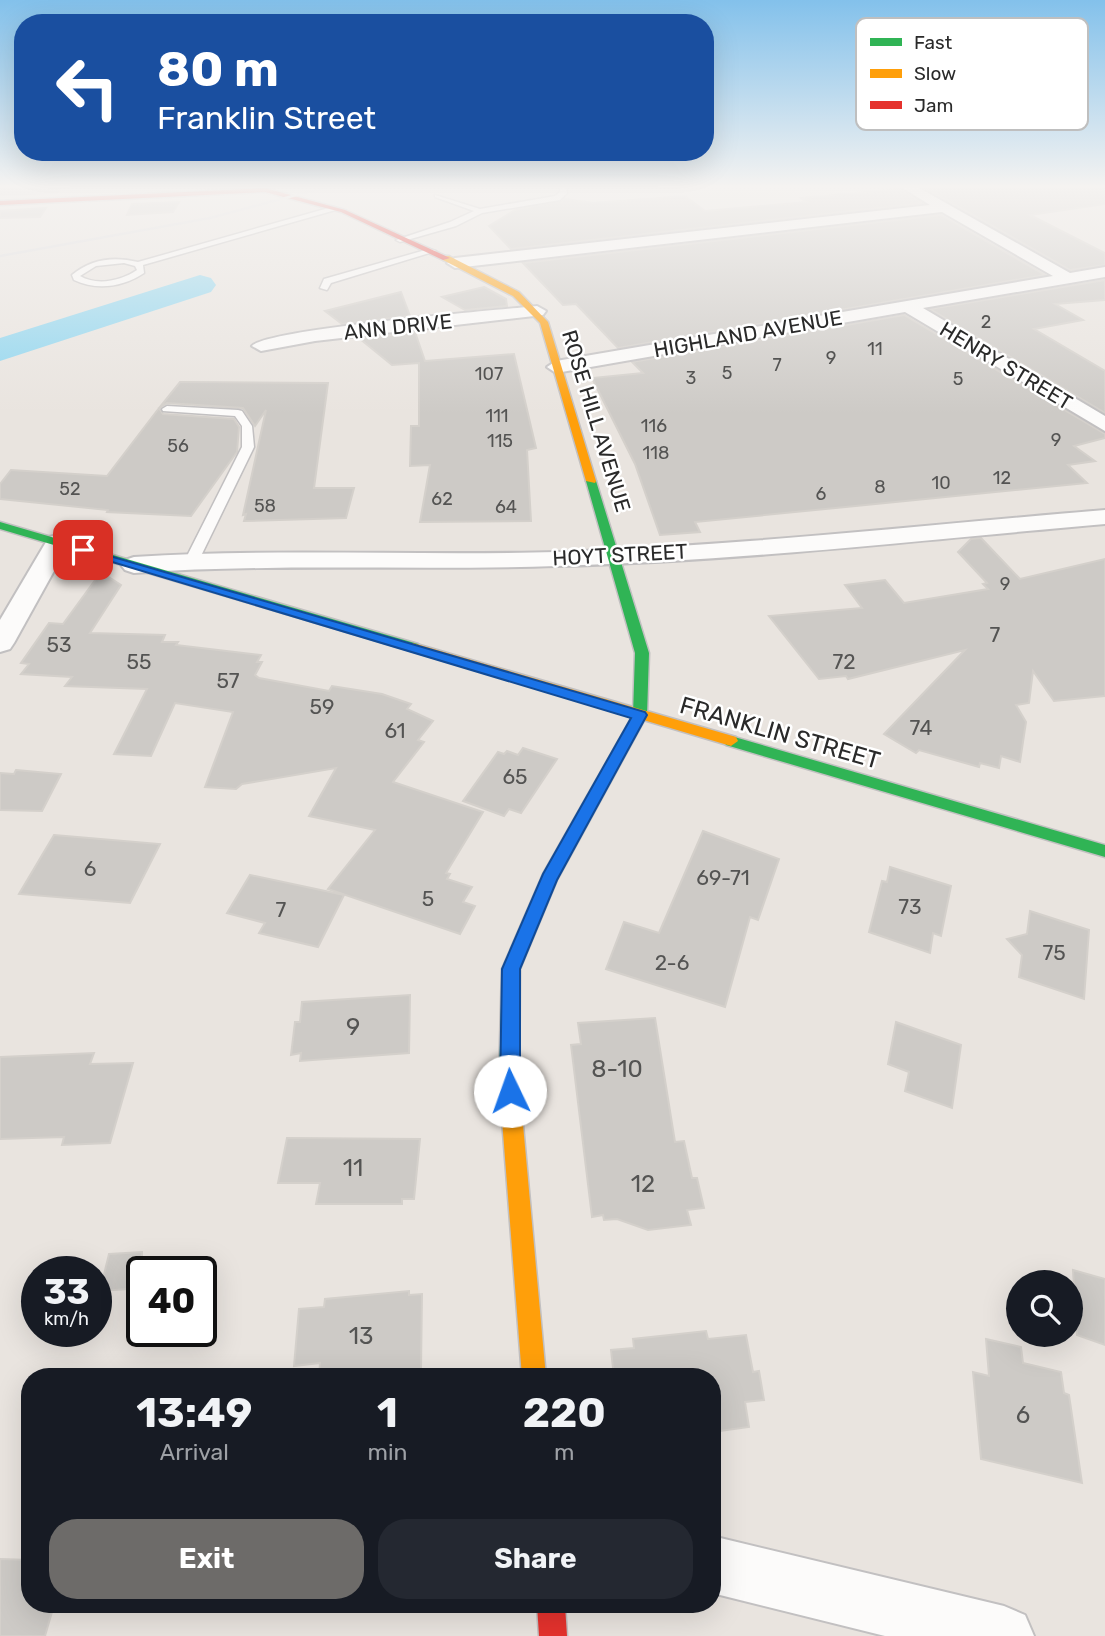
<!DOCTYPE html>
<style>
body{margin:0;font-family:Rubik,sans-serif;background:#242831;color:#f1f3f6;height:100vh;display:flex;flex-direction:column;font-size:26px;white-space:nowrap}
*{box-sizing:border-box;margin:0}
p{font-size:23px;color:#9ea1a6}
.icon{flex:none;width:38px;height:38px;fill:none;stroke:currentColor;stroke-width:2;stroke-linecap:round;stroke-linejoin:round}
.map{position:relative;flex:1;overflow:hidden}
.side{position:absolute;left:21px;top:1368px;width:700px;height:245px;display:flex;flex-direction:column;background:#171b24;border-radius:28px;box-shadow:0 7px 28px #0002}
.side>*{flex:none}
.guide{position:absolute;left:14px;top:14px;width:700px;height:147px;border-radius:28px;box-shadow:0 7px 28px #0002;background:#1a4fa0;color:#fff;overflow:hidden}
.fabs{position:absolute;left:1006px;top:1270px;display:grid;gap:14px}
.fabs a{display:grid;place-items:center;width:77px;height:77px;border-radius:50%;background:#171b24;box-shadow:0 7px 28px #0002;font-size:35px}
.speed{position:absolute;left:21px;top:1256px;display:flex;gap:14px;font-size:35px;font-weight:700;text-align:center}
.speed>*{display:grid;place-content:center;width:91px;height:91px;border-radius:50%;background:#171b24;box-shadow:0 7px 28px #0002;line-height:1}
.speed small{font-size:18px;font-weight:400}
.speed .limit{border:4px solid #111;border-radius:10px;background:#fff;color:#111}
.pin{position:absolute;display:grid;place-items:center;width:60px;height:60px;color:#fff;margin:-30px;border-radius:14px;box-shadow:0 4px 10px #0006}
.me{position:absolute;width:77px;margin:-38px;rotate:357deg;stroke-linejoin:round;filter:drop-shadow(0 0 5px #0008)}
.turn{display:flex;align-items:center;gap:24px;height:147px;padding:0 28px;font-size:32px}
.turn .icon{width:91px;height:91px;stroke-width:2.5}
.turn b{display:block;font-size:49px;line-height:60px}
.eta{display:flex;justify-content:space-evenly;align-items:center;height:119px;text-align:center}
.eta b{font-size:42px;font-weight:700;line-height:49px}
.cta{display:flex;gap:14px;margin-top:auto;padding:14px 28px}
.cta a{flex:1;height:80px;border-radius:28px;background:#6d6b69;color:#fff;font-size:28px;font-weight:700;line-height:80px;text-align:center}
.cta a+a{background:#242831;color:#f1f3f6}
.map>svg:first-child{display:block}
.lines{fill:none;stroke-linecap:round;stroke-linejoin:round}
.river{fill:#8dd5ef;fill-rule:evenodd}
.building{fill:#cdcac6;stroke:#d4d0cb;stroke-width:2}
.lane-casing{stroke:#c2c0c1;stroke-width:3}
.street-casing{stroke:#c2c0c1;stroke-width:4}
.fast-casing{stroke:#c2c0c1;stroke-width:3}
.slow-casing{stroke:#c2c0c1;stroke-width:3}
.jam-casing{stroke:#c2c0c1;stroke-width:3}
.lane{fill:#fcfbfa;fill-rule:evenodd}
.street{fill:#fcfbfa;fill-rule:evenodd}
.fast{fill:#30b455;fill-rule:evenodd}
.slow{fill:#ff9f0a;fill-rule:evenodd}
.jam{fill:#e5322d;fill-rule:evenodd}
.rail{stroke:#dddcde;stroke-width:2.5}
.route{fill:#1a73e8;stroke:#114b97;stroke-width:2}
.labels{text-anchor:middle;stroke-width:5;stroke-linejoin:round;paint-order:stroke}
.far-number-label{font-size:18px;fill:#545453}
.far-street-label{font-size:21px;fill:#2a2a2a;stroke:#fff}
.number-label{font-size:21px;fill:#545453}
.street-label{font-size:24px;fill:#2a2a2a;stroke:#fff}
.near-number-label{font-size:24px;fill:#545453}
.key{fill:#fff;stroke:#bfbfbf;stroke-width:2}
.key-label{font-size:19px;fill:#2a2a2a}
</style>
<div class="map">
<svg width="1105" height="1636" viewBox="0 0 1105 1636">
<rect width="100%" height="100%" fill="#e9e4df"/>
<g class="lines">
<path class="river" d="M200,275L211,278L216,285L211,292L0,361V338Z"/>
</g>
<g class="building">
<path d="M0,185H62L57,193L0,195Z"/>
<path d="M953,185H1105V204L1030,215L1105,253V265L1070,270L924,187Z"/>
<path d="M900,189L922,203L511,249L489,226L515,210L565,199L593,203L685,196L705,211L807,202L801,198Z"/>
<path d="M179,202L173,212L127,215L132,204Z"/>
<path d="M46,208L40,217L0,218V211Z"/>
<path d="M941,215L1045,275L618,348L576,304L563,305L523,263Z"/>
<path d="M1105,280V300L1055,304L1083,320L1034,329L1105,371V413L930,309Z"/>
<path d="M484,287L506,299L507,306L465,310L442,297Z"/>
<path d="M401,292L410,316L342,324L325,311Z"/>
<path d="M904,315L1105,434V438L1074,446L1095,461L1068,465L1087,483L695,522L700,532L660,535L635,464L592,378L643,373L632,362Z"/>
<path d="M415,332L425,361L514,354L536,448L527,450L531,521L420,522L430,465L410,466L411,426H419V363L392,365L360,339Z"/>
<path d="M180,382L328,383L314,488H354L346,518L244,521L246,514L243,515L266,410L255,426L243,408L167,403L159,408L163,414L234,419L239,427L237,452L191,516L107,512L108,510L0,499V484L11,470L107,476L159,408Z"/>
<path d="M981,538L1020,579L1105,559V696L1054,701L1033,671L1029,703L1016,705L1026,722L1020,762L1001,756L999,768L980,763L979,767L919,750L916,753L884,734L965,650L848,679L846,676L819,679L769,616L862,608L845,585L885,580L904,603L988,589L983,584L987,583L958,552L971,539Z"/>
<path d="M101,572L121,585L90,633L165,635L162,642H178L176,645L261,655L257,662H262L255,675L259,678L329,691L332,686L382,694L411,704L407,709L433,721L418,740L424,742L393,782L483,812L446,873L450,874L447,879L472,887L463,902L475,906L460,934L328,889L375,830L309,816L336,768L242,784L236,789L205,787L233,712L175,703L151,756L114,754L147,689L65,686L72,677L21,674L29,664L21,663L49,623L63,624Z"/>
<path d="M523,748L557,759L521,813L509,809L504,816L463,801L498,752L504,754L507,751L518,755Z"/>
<path d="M16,770L61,774L42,811L0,810V773L14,774Z"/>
<path d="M703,831L779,859L758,920L750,917L725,1007L606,969L624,922L659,933Z"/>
<path d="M54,835L160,844L130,903L19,894Z"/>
<path d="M890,867L951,886L941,936L933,933L930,953L869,932L882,881L887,882Z"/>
<path d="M250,875L344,895L318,947L259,933L265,923L227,913Z"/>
<path d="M1030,911L1089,930L1084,999L1019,977L1022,955L1007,939L1027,934Z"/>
<path d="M410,995L409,1053L300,1061L301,1053L291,1055L295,1022H300L302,1002Z"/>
<path d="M655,1018L675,1142L684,1141L692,1178H697L704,1208L687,1210L691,1225L648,1230L617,1219L604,1220L603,1215L592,1217L571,1045L581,1044L578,1023Z"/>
<path d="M896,1022L961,1045L952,1108L905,1091L909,1072L888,1064Z"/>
<path d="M94,1053L90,1064L133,1063L110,1143L62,1145L64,1137L0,1139V1057Z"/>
<path d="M287,1138L420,1139L414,1199H402V1204H316L320,1183H278Z"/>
<path d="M142,1252V1288L100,1291L109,1254Z"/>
<path d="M1073,1270L1105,1279V1345L1077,1335Z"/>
<path d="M409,1291V1295L422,1294L421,1370L377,1377H319L320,1363L294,1366L299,1309L324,1307L325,1299Z"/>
<path d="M706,1331L708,1339L746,1335L753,1372L759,1371L764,1400L745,1402L749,1427L712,1432V1377H614L611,1350L634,1348L633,1339Z"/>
<path d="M986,1339L1021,1347L1023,1363L1061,1372L1064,1393L1069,1395L1082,1483L981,1459L973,1372L989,1376Z"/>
<path d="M0,1559L30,1560V1605H54L45,1636H0Z"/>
</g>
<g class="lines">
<g class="lane-casing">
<g id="lane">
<path d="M560,185H566L567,193L560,200L482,213L456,226L400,242L396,240L450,222L474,211L435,197V195L480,209L555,196L560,192Z"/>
<path d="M332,207L339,209L143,265L144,273C123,287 97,291 74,280L72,275C91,259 114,256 138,262ZM124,263L135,266L137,270C121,281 97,286 80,276L96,266Z"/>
<path d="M429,249L436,251L331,283L327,290L320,288L324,279Z"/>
<path d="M167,406L238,410L242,411L252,426L254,447L199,560L192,564L185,560L242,447V426L235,416L163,411L162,409Z"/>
</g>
</g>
<g class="street-casing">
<g id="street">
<path d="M898,185H914L1070,273L1105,267V277L923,308L1105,416V431L905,312L556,373L547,367L556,361L1053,276L942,212L455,268L447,263L455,258L930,205Z"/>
<path d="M537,306L546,311L543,315L315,341L261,351L252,346C266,329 499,310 537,306Z"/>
<path d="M1105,510V524C922,540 740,561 557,566C416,571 275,563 134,573L125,570L121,565L125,560L134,557C275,548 416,556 557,552C740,546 922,525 1105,510Z"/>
<path d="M58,535L67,537L70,542L14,643L10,649L0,652V620L46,542L49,537Z"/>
<path d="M712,1536L1004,1606L1025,1615L1034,1636H885L712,1593Z"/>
</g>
</g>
<g class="fast-casing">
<g id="fast">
<path d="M591,478L596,481L649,653L647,715L557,880L520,969L519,1081L516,1088L509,1090L502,1088L499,1081L502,969L543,874L633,715L635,653L586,481Z"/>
<path d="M0,522L418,644L420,647L413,651L408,650L0,529Z"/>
<path d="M731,736L1105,845V857L726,745L724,741Z"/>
</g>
</g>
<g class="slow-casing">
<g id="slow">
<path d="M443,256H449L519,292L548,322L596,481L595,483L586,481L540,323L513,296L443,260Z"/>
<path d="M413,643L736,737L738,741L731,746L408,650L406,647Z"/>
<path d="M509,1072L516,1074L519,1081L546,1377H522L499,1081L502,1074Z"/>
</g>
</g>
<g class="jam-casing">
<g id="jam">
<path d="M265,188L345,210L450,258L443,260L341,212L265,192L0,205V201Z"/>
<path d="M537,1605H565L567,1636H539Z"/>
</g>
</g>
<use href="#lane" class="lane"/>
<use href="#street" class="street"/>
<use href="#fast" class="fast"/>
<use href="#slow" class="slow"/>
<use href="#jam" class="jam"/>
<path class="rail" d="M0,256L210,218L334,185"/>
</g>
<linearGradient id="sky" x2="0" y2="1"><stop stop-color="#83c1eb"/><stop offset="0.45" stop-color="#f5f3f1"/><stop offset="1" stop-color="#f5f3f1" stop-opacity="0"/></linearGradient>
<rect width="1105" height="414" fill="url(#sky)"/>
<path class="route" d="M79,547L645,712L647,715L557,880L520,969V1091L517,1098L510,1101L503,1098L500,1091L502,969L543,874L631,718L79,552Z"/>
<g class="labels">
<g class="far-number-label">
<text x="986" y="328">2</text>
<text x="875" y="355">11</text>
<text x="831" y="364">9</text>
<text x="777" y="371">7</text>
<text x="727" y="379">5</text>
<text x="489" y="380">107</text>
<text x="691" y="384">3</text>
<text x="958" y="385">5</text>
<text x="497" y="422">111</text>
<text x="654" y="432">116</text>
<text x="1056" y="446">9</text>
<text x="500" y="447">115</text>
<text x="178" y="452">56</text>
<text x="656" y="459">118</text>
<text x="1002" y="484">12</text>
<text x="941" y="489">10</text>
<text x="880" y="493">8</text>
<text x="70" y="495">52</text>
<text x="821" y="500">6</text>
<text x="442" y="505">62</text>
<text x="265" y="512">58</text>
<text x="506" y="513">64</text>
<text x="1005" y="590">9</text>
</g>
<g class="far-street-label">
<text transform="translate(398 327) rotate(-6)" y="7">ANN DRIVE</text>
<text transform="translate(748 334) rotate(-10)" y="7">HIGHLAND AVENUE</text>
<text transform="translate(1006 366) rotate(31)" y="7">HENRY STREET</text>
<text transform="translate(596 421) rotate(73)" y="7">ROSE HILL AVENUE</text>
<text transform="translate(620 555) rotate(-3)" y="7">HOYT STREET</text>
</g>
<g class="number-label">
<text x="995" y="642">7</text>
<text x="59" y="652">53</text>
<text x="139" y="669">55</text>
<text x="844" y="669">72</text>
<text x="228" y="688">57</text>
<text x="322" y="714">59</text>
<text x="921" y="735">74</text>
<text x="395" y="738">61</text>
<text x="515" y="784">65</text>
<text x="90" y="876">6</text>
<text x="723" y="885">69-71</text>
<text x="428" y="906">5</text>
<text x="910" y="914">73</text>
<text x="281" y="917">7</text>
<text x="1054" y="960">75</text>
<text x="672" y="970">2-6</text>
</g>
<g class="street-label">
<text transform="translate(780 733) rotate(16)" y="8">FRANKLIN STREET</text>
</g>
<g class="near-number-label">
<text x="353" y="1035">9</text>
<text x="617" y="1077">8-10</text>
<text x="353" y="1176">11</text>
<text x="643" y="1192">12</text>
<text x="361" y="1344">13</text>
<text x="1023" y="1423">6</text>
</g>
</g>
<rect x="856" y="18" width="232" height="112" rx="10" class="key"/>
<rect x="870" y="38" width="32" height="8" fill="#30b455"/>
<rect x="870" y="69" width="32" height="9" fill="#ff9f0a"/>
<rect x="870" y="101" width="32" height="8" fill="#e5322d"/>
<g class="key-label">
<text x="914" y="49">Fast</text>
<text x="914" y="80">Slow</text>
<text x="914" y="112">Jam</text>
</g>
</svg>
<div class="fabs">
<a><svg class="icon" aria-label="search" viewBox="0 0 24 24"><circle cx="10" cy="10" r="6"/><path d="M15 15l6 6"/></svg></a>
</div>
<div class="speed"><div>33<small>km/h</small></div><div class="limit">40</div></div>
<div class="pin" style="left:83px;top:550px;background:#d93025"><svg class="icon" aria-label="arrive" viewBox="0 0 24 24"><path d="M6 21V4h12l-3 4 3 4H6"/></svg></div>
<svg class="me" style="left:510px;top:1091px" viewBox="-20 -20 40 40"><circle r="19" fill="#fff"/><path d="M0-13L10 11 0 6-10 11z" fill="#1a73e8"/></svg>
<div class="guide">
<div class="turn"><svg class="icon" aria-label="left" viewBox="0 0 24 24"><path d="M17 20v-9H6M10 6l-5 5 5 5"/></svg><div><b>80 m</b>Franklin Street</div></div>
</div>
<section class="side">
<div class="eta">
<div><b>13:49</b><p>Arrival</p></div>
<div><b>1</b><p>min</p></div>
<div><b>220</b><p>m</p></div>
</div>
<div class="cta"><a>Exit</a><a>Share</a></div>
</section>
</div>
